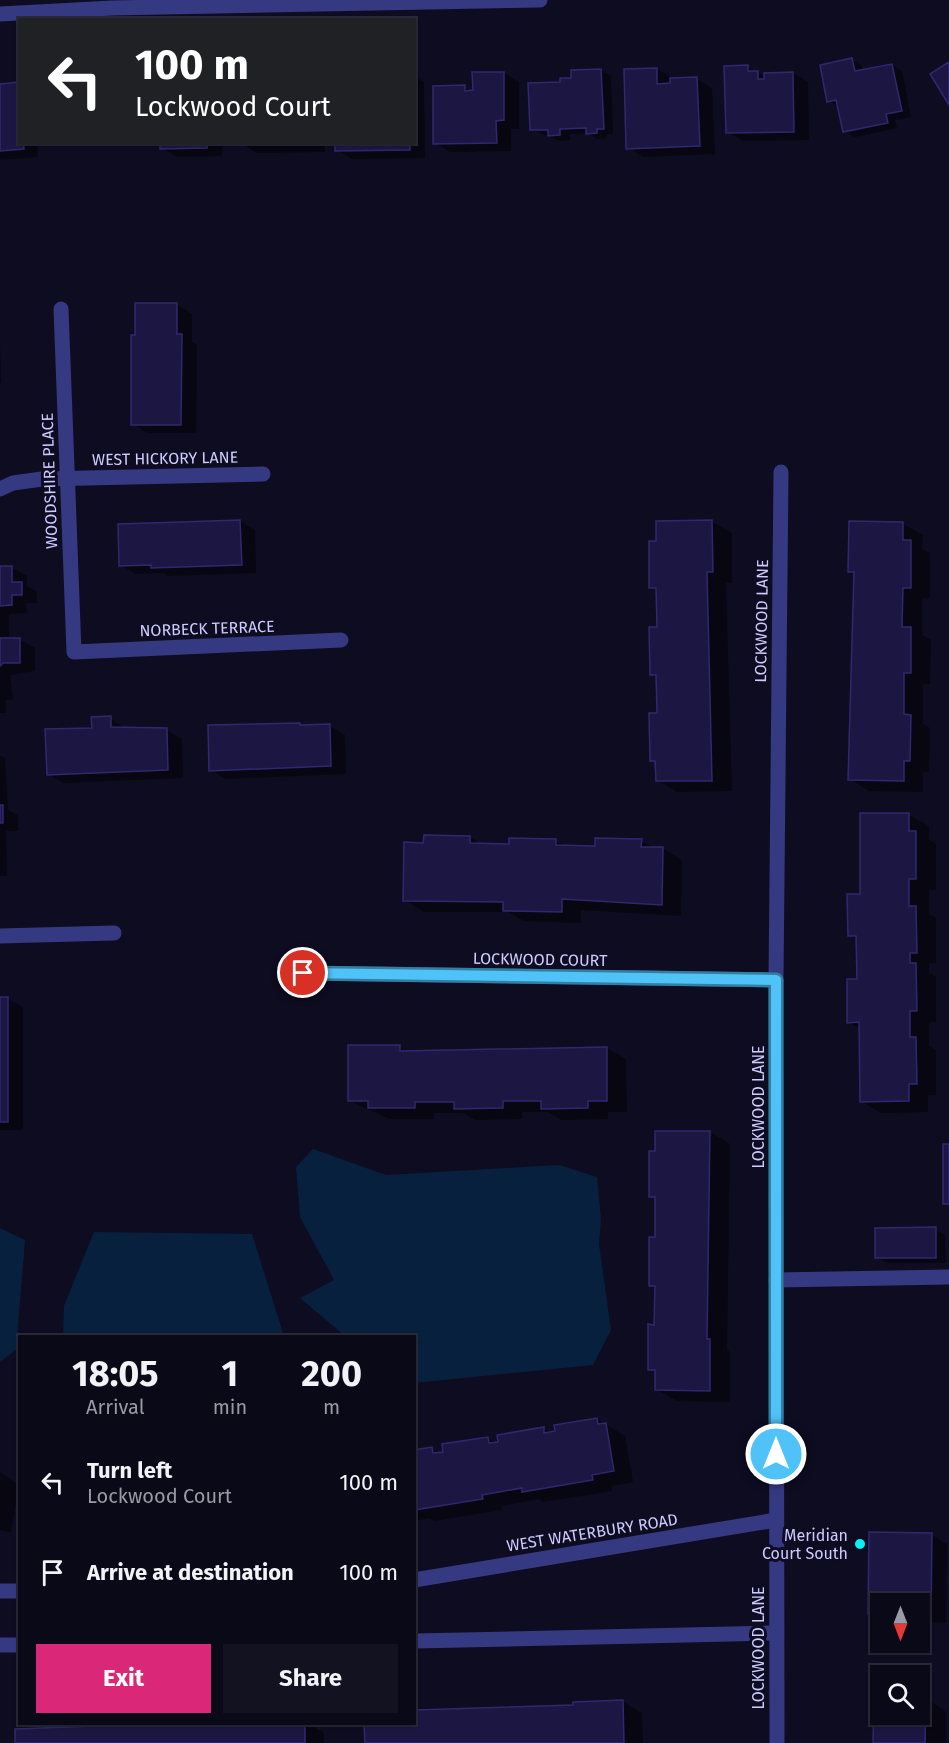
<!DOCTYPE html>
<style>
body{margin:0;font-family:"Fira Sans",sans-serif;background:#131221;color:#f1f3f6;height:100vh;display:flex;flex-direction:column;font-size:22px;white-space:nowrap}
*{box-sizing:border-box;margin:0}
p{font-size:20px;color:#999aa2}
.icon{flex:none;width:33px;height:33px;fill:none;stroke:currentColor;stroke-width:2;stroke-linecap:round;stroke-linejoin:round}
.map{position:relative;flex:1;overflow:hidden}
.sheet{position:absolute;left:18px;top:1335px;width:398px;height:390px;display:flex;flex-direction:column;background:#0a0918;border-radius:0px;box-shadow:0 2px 4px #0004,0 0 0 2px #2a2a37}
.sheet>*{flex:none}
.guide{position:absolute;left:18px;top:18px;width:398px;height:126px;border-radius:0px;box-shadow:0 2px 4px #0004,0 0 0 2px #2a2a37;background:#202124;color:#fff;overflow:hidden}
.needle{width:39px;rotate:180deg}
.buttons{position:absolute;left:870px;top:1593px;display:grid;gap:12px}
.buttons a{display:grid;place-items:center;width:60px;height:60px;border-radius:0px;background:#0a0918;box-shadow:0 2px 4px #0004,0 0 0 2px #2a2a37;font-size:30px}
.pin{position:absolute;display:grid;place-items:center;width:51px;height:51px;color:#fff;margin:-26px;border:3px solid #fff;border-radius:50%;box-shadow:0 2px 6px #0007}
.me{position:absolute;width:66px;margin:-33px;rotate:0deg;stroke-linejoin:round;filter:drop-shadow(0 0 4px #0008)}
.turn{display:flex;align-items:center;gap:21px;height:126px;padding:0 18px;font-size:27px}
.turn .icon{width:78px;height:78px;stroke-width:2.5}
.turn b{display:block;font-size:42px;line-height:51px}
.eta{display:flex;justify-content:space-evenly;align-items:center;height:102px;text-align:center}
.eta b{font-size:36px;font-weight:700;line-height:42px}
.button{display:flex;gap:12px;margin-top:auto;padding:12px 18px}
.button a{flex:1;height:69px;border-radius:0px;background:#db2777;color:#fff;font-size:24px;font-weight:700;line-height:69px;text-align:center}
.button a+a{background:#131221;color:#f1f3f6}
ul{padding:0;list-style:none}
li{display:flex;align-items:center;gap:18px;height:90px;padding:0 18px}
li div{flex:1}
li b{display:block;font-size:22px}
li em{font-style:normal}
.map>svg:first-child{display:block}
.water{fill:#07203e}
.shadow{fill:#0007}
.building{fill:#1c1742;stroke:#30286f;stroke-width:1.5}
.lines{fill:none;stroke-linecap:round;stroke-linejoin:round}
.minor{stroke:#353981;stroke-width:15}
.route-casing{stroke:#337fa1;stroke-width:15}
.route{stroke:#4fc3f7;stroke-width:10}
.poi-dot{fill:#00f3f6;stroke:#0e0c20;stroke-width:2}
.labels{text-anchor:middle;stroke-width:6;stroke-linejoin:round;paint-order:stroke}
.street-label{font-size:16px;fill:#cdcbff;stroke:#0e0c20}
.poi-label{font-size:16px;fill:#cdcbff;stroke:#0e0c20;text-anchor:end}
</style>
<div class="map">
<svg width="949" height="1743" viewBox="0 0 949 1743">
<rect width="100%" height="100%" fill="#0e0c20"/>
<g class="water">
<path d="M313,1149L386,1175L559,1165L597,1177L601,1219L599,1244L611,1330L593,1365L414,1383V1336H345L300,1298L334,1280L300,1217L296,1167Z"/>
<path d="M0,1228L25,1240L16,1350L0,1362Z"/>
<path d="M94,1232L252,1234L284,1336H63L64,1306Z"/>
</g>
<g class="shadow">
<path d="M852,60L862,66L863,71L892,65L902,71L911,117L895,120L897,128L855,137L844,131L839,107L829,101Z"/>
<path d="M747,67L766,77L793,73L808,82L809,140L743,141L727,132Z"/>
<path d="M657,69L672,78L697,79L712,88L715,154L643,157L628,148Z"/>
<path d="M601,70L611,76L613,134H607V138L597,139L588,133L570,134V140L560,141L531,129L562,83Z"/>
<path d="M504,73L519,82V129H511V151L450,152L435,143L464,87L474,93Z"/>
<path d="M414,76L424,82L425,158L352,159L337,150V142H414Z"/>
<path d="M20,84V142H37L38,157L0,160V85Z"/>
<path d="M70,142H117L73,144Z"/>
<path d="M152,142H222V156L177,157Z"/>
<path d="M240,142H325V152L256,153Z"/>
<path d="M177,305L192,314V342L197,345L196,433H148L132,424Z"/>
<path d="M0,339L1,383H0Z"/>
<path d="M240,521L255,530L256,573L168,576L163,573L136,574L120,565Z"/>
<path d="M712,522L732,533V583H726L732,791L677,792L657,780V763L651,760L658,715V678L652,675L658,629V591L651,587L658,542Z"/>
<path d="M903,524L923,535L922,549L930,553V598H922V635L931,640L930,684H923V724L930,728L929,772H923V792L869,791L850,779L855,575L850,571Z"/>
<path d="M0,567H11L27,576V586L37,592V603H26L27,613L9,614V639H19L35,648V671L10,675L13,700H6V713H0Z"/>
<path d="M110,718L126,729L167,730L182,739L183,778L63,783L48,774L93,729Z"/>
<path d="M330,726L345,735L346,774L226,779L211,770Z"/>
<path d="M0,755L5,758L8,810L18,815V831H6L7,876H0Z"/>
<path d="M909,815L929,826V840L936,844V890H929V914L936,918V963H929V973L936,976V1022H929V1046L936,1050V1095H928V1112L881,1113L861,1101V1029L848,1022L858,980V940L849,935L862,895Z"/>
<path d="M470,837L483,845L510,846L555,841L565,846L596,847L641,841L654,848H662L682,860L681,916L581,910V923L524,921L508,912H424L404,900L425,844Z"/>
<path d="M0,998H7L23,1007V1130H0Z"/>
<path d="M399,1047L409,1052L607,1048L626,1059L627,1112H608V1119L562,1120L548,1112H522V1119L475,1120L463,1113H434V1119H389L350,1101Z"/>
<path d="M710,1132L730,1144L727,1350L730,1352V1402L677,1401L657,1390V1373L649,1369L656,1326V1288L650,1285L656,1238V1199L650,1196Z"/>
<path d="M935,1229L945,1235L946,1263H887L877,1257Z"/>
<path d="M597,1419L625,1436L633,1482L612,1486V1491L543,1502L539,1499L501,1506L502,1510L434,1521L430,1518L414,1521V1451L431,1448L440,1454L488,1438L497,1444L543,1428L552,1433Z"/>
<path d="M0,1472L19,1485L11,1532L0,1530Z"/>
<path d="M870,1534L932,1535L947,1544L946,1623L920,1622V1604H880V1619L869,1613Z"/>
<path d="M876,1698H880V1714H920V1699H926L946,1711V1743H875Z"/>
<path d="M622,1701L642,1713L643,1743H366L365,1724H414V1707L421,1711L574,1706Z"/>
<path d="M96,1724H308L324,1733V1743H17L96,1728Z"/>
</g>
<g class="building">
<path d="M852,58L855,71L892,64L902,111L886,114L888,123L843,132L836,100L827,102L820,65Z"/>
<path d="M949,62V105L930,74Z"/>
<path d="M748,65V71H758V79H764V73L793,72L794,132L726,133L724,66Z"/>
<path d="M657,68V84L670,83V78L697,77L700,146L626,149L624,69Z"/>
<path d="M601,69L604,129H597V133L586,134V128L560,129V135L548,136V130H530L528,83L560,82V78H571V70Z"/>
<path d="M472,72H504V120L496,121L497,143L433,144V86L465,85V91L473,90Z"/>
<path d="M19,82L20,142H23L24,149L0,151V84Z"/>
<path d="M160,142H207V148L160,149Z"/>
<path d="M239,142H310V144L239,145Z"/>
<path d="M335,142H410V150L335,151Z"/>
<path d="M135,303H177V334H182L181,425H131V335H135Z"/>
<path d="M240,520L242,565L151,568V565L119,566L118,524Z"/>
<path d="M712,520L713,572H707L712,781H656L655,761H650L649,713H657L656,675H650L649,627H657L656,588H649V541H656V521Z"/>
<path d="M849,521L903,522V540H911V588H903L902,627H911V673H904V714L911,715L910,761H904V781L848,780L854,572H848Z"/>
<path d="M0,566H12V582H22V595H12V605L0,606Z"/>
<path d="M0,638H20V663H3L0,666Z"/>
<path d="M111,716V727L167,728L168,770L47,775L45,729L92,728L91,717Z"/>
<path d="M300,723V725L330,724L331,766L209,771L208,725Z"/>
<rect x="0" y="805" width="3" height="18"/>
<path d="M860,813H909V831H916V879H909V906H916L917,953H910V963H916L917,1011H910V1037H916L917,1084H909V1101L860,1102L859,1022L847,1023V979H857L856,936H848L847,894H860Z"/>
<path d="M424,835L470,836V843L509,844V838L556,839V845L595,846V838L642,839L641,847H663L662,905L562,899V912L503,911V902L403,901L404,842L423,843Z"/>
<rect x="0" y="997" width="8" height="125"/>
<path d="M348,1045H400V1051L607,1047V1101H588V1108L541,1109V1101H503V1108L454,1109V1102H415V1108H368V1101H348Z"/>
<path d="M655,1131H710L707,1339H710V1391L655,1390V1370H648V1324L654,1325L655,1286H649V1237H655V1197H649V1151H655Z"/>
<rect x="943" y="1144" width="6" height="60"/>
<path d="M936,1227V1258H875V1228Z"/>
<path d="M597,1418L598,1424L606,1423L614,1471L592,1475L593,1480L522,1492V1488L482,1495L483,1499L414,1510V1450L432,1447L433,1453L443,1452L442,1444L488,1437L489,1443L498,1442L497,1435L544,1427V1433L555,1431L554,1425Z"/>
<path d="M869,1532L932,1533L931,1615L920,1614V1604H880V1614H868Z"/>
<path d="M874,1697H880V1714H920V1698H926L925,1743H873Z"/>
<path d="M623,1700L624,1743H365L364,1724H414V1706V1710L573,1705V1702Z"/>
<path d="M95,1724H305V1743H15V1729L95,1726Z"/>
</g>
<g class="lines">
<g class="minor">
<path d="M0,14L112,8L540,0"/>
<path d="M61,309L74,652L341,640"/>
<path d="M0,489L13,483L42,479L263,474"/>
<path d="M0,936L114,933"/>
<path d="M303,973L776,980"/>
<path d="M776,1280L949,1277"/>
<path d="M414,1580L776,1520"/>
<path d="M0,1591H20"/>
<path d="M414,1641L776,1633"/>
<path d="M0,1645H20"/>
<path d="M777,1743L776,980L781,472"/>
</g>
</g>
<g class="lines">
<g class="route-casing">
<path id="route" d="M303,973L776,980V1454"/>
</g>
<use href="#route" class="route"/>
</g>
<circle class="poi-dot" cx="860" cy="1544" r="6"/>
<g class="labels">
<g class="street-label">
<text transform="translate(165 458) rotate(-1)" y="6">WEST HICKORY LANE</text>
<text transform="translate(49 481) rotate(-92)" y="6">WOODSHIRE PLACE</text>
<text transform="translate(761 621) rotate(-89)" y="6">LOCKWOOD LANE</text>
<text transform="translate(207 628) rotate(-2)" y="6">NORBECK TERRACE</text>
<text transform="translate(540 959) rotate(1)" y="6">LOCKWOOD COURT</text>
<text transform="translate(758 1107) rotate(-90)" y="6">LOCKWOOD LANE</text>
<text transform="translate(592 1532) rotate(-9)" y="6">WEST WATERBURY ROAD</text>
<text transform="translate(758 1648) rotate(-90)" y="6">LOCKWOOD LANE</text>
</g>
<g class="poi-label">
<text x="848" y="1541">Meridian<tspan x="848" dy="18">Court South</tspan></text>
</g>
</g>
</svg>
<div class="buttons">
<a><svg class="needle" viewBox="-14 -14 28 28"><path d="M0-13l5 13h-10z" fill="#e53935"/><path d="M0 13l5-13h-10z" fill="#999aa2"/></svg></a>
<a><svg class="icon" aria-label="search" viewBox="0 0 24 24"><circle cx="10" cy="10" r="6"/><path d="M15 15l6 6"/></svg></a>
</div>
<div class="pin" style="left:303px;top:973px;background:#d93025"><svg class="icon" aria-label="arrive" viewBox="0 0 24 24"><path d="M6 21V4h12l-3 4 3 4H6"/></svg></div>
<svg class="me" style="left:776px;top:1454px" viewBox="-20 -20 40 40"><circle r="17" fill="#4fc3f7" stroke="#fff" stroke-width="3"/><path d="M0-11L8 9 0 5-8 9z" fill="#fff"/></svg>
<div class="guide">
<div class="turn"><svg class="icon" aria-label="left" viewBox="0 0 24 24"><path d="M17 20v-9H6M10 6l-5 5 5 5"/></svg><div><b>100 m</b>Lockwood Court</div></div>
</div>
<section class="sheet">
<div class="eta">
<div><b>18:05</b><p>Arrival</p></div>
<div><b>1</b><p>min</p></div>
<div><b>200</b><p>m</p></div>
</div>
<ul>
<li><svg class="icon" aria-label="left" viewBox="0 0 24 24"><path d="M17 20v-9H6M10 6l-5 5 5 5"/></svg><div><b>Turn left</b><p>Lockwood Court</p></div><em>100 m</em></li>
<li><svg class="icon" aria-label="arrive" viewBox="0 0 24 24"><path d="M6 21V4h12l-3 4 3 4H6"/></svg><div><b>Arrive at destination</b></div><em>100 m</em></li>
</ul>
<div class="button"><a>Exit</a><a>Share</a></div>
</section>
</div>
